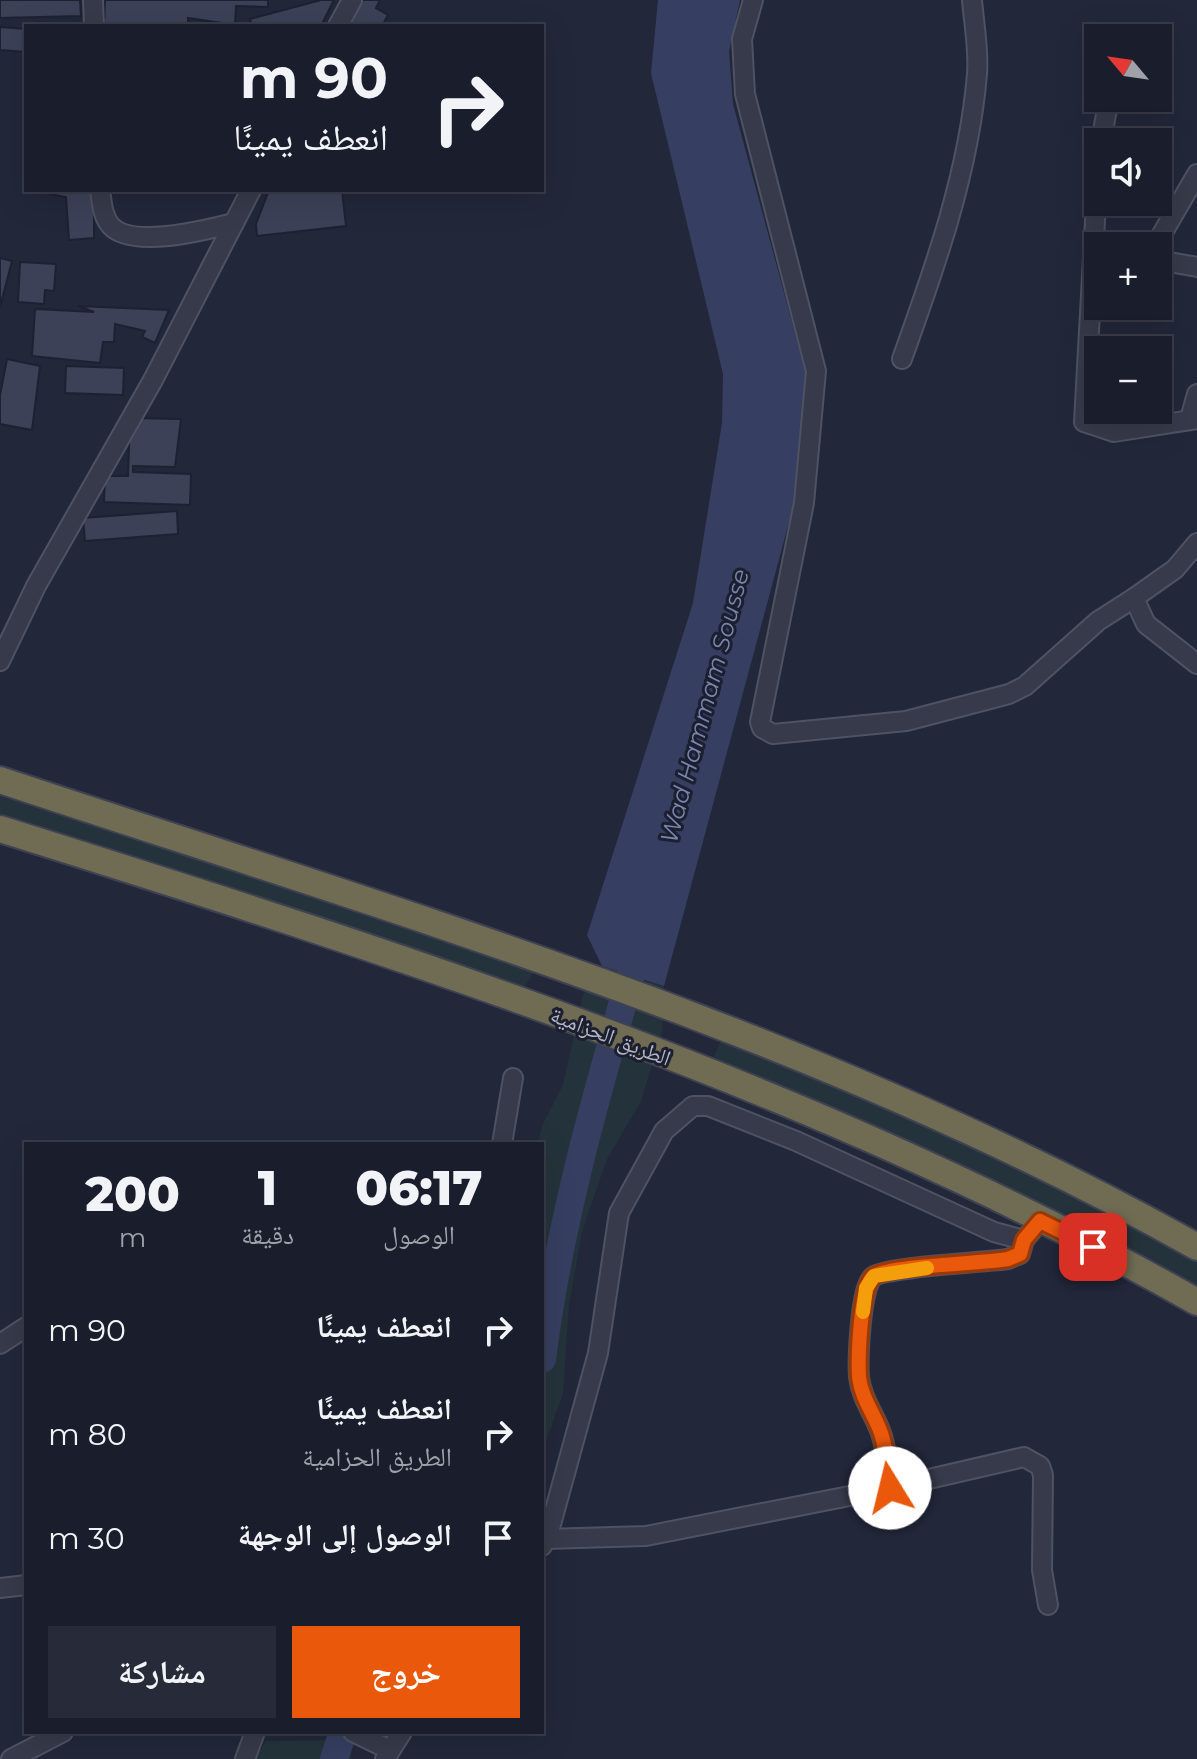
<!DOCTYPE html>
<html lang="ar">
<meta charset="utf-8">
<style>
body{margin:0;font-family:Montserrat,"Noto Naskh Arabic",sans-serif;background:#272a38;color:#f1f3f6;direction:rtl;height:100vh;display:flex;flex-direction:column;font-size:30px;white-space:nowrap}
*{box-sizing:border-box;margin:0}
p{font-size:26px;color:#9fa2a9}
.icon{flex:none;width:44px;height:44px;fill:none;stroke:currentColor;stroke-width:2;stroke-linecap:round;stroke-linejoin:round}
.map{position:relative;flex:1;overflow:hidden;direction:ltr}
.sheet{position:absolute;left:24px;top:1142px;width:520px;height:592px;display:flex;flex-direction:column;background:#1a1d2c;border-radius:0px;box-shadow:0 8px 32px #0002,0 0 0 2px #383b48;direction:rtl}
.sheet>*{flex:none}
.top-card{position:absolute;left:24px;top:24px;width:520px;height:168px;border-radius:0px;box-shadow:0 8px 32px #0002,0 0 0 2px #383b48;direction:rtl;background:#1a1d2c;color:#f1f3f6;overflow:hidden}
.needle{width:52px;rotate:299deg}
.controls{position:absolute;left:1084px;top:24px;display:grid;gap:16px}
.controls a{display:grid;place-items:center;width:88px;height:88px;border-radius:0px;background:#1a1d2c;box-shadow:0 8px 32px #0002,0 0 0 2px #383b48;font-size:40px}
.pin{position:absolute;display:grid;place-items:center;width:68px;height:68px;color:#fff;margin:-34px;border-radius:16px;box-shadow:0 4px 12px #0006}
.me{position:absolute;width:88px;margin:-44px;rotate:351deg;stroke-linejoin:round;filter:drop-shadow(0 0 6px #0008)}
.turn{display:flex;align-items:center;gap:28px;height:168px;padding:0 24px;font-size:36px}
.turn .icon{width:104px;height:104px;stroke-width:2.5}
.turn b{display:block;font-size:56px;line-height:68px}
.eta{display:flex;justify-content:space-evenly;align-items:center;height:136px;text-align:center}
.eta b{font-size:48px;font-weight:800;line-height:56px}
.cta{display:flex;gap:16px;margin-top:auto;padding:16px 24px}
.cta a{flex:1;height:92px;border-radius:0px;background:#ea580c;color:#fff;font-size:32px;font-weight:800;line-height:92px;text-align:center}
.cta a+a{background:#272a38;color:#f1f3f6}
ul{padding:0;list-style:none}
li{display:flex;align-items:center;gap:24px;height:104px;padding:0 24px}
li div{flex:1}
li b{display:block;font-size:30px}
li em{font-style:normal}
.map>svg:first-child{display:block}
.green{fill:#24333b}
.water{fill:#363f61}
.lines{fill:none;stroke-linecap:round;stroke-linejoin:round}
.river{stroke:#363f61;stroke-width:28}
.building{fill:#3c4158;stroke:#1d2131;stroke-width:2}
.minor-casing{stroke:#4e5262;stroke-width:22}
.highway-casing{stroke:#3e4252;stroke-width:30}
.minor{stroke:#363a4a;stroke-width:18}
.highway{stroke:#706b53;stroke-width:26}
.route-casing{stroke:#983908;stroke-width:20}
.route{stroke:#ea580c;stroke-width:14}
.slow{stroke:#f59e0b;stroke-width:14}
.labels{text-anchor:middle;stroke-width:6;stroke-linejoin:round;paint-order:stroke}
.street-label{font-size:22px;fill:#b1b5c6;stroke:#1b1f2f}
.water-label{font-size:24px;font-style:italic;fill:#7985ae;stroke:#1b1f2f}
</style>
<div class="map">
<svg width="1197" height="1759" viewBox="0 0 1197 1759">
<rect width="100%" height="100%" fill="#22273a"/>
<g class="green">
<path d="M0,789L537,967L521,992L0,818Z"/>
<path d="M602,966L664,986L662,1032L641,1101L607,1159L582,1231L569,1305L563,1394L542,1452V1144H538L542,1126L563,1085L583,995Z"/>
<path d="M722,1037L945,1132L1170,1244L1197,1259V1293L712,1062Z"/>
<path d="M347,1740L352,1759H255L266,1741Z"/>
</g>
<path class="water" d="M658,0H740L729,51L733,104L806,374L795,500L664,986L602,966L587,935L693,603L722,423L723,374L651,73Z"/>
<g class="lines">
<g class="river">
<path d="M542,1359C560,1216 601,1078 641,940"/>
<path d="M334,1759L343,1732"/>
</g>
</g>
<g class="building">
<path d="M0,0H80L81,16L0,18Z"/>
<path d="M105,0H268V7L236,6L235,25L188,18V26H104Z"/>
<path d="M321,0H334L321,26H252L250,19Z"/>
<path d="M362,0H380L376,8L388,15L382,26H349Z"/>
<path d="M0,27L26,29V52L0,50Z"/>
<path d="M50,190H94V238L69,240L66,197L50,194Z"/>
<path d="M269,190H342L346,226L257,236L256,224Z"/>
<path d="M0,258L12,261L0,307Z"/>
<path d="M20,262L56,264L54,291L45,290L44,304L18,302Z"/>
<path d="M78,306L169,310L155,343L142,337L145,331L115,324L114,342H103L100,363L32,356L35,309L94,312Z"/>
<path d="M7,359L40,366L32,430L0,424V395Z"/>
<path d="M66,366L124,368L123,395L65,393Z"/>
<path d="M130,418L181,419L175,467L133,466V472L191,474L190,505L104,502L105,476H128Z"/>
<path d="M177,511L178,534L85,541L83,518Z"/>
</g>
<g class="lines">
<g class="minor-casing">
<g id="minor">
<path d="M93,0L94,26"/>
<path d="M753,0L742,39L745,94L816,371L804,503L760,722L762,728L773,734L906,721L1009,694L1025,686L1098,621L1134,598"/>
<path d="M338,26L352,0"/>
<path d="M1101,142L1109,98"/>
<path d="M1098,166L1084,422L1114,432L1197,419"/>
<path d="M100,190C102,202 102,216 111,226C133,249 206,230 234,223"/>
<path d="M1155,246L1197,174"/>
<path d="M1158,260L1197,267"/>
<path d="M902,359C935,267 969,172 977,74C979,50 974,24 972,0"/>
<path d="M1190,419L1197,394"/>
<path d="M1197,543L1175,569L1134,598L1146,624L1197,664"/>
<path d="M0,661L36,586L153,380L251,190"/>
<path d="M502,1144L513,1078"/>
<path d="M0,1344L26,1327"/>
<path d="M890,1488C887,1469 887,1446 879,1428C872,1411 861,1396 859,1377C858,1361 860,1284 874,1276C893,1266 980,1263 1008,1259L1020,1254L1024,1240"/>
<path d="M545,1539L646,1536L890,1488L1024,1457L1040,1466L1043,1475L1042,1570L1048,1605"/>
<path d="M542,1546L550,1528L598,1353L619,1213L664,1131L693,1106H708L796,1141L994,1232L1024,1240L1040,1221"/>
<path d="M0,1588L26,1585"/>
<path d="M353,1732L390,1750"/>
<path d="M11,1759L63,1732"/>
<path d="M245,1759L255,1732"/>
<path d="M385,1759L402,1732"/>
</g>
</g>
<g class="highway-casing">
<g id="highway">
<path d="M0,780C406,915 823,1036 1197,1247"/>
<path d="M0,829C408,957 824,1090 1197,1302"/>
</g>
</g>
<use href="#minor" class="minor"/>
<use href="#highway" class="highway"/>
</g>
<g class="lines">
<g class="route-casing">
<path id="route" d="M890,1488C887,1469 887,1446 879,1428C872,1411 861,1396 859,1377C858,1360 860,1283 874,1276C894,1265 979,1264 1008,1259L1020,1254L1024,1240L1040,1221L1093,1247"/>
</g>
<use href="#route" class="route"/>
<path class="slow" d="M863,1312L866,1288L874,1276L927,1268"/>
</g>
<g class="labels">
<g class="street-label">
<text transform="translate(611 1036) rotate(21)" y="8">الطريق الحزامية</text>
</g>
<g class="water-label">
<text transform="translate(705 706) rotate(-75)" y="8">Wad Hammam Sousse</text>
</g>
</g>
</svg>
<div class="controls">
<a><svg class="needle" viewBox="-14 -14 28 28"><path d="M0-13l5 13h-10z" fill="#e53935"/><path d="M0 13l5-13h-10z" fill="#9fa2a9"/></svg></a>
<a><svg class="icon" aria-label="sound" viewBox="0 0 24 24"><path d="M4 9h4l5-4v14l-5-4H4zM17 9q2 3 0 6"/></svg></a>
<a>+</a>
<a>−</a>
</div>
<div class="pin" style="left:1093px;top:1247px;background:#d93025"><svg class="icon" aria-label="arrive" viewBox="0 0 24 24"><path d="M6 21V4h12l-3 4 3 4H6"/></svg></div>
<svg class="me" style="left:890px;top:1488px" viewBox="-20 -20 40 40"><circle r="19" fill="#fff"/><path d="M0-13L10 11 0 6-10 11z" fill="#ea580c"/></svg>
<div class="top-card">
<div class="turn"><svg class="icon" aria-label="right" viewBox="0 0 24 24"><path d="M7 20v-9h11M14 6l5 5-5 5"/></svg><div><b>90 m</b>انعطف يمينًا</div></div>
</div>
<section class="sheet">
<div class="eta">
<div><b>06:17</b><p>الوصول</p></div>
<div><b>1</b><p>دقيقة</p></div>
<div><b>200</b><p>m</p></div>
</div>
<ul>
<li><svg class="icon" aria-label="right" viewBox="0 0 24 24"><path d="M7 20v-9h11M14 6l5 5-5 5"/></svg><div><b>انعطف يمينًا</b></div><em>90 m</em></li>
<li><svg class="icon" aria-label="right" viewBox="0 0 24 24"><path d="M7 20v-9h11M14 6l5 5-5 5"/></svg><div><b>انعطف يمينًا</b><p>الطريق الحزامية</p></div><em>80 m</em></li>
<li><svg class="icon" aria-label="arrive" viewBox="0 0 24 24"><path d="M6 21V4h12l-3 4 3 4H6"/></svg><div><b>الوصول إلى الوجهة</b></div><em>30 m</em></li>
</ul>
<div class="cta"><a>خروج</a><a>مشاركة</a></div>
</section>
</div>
